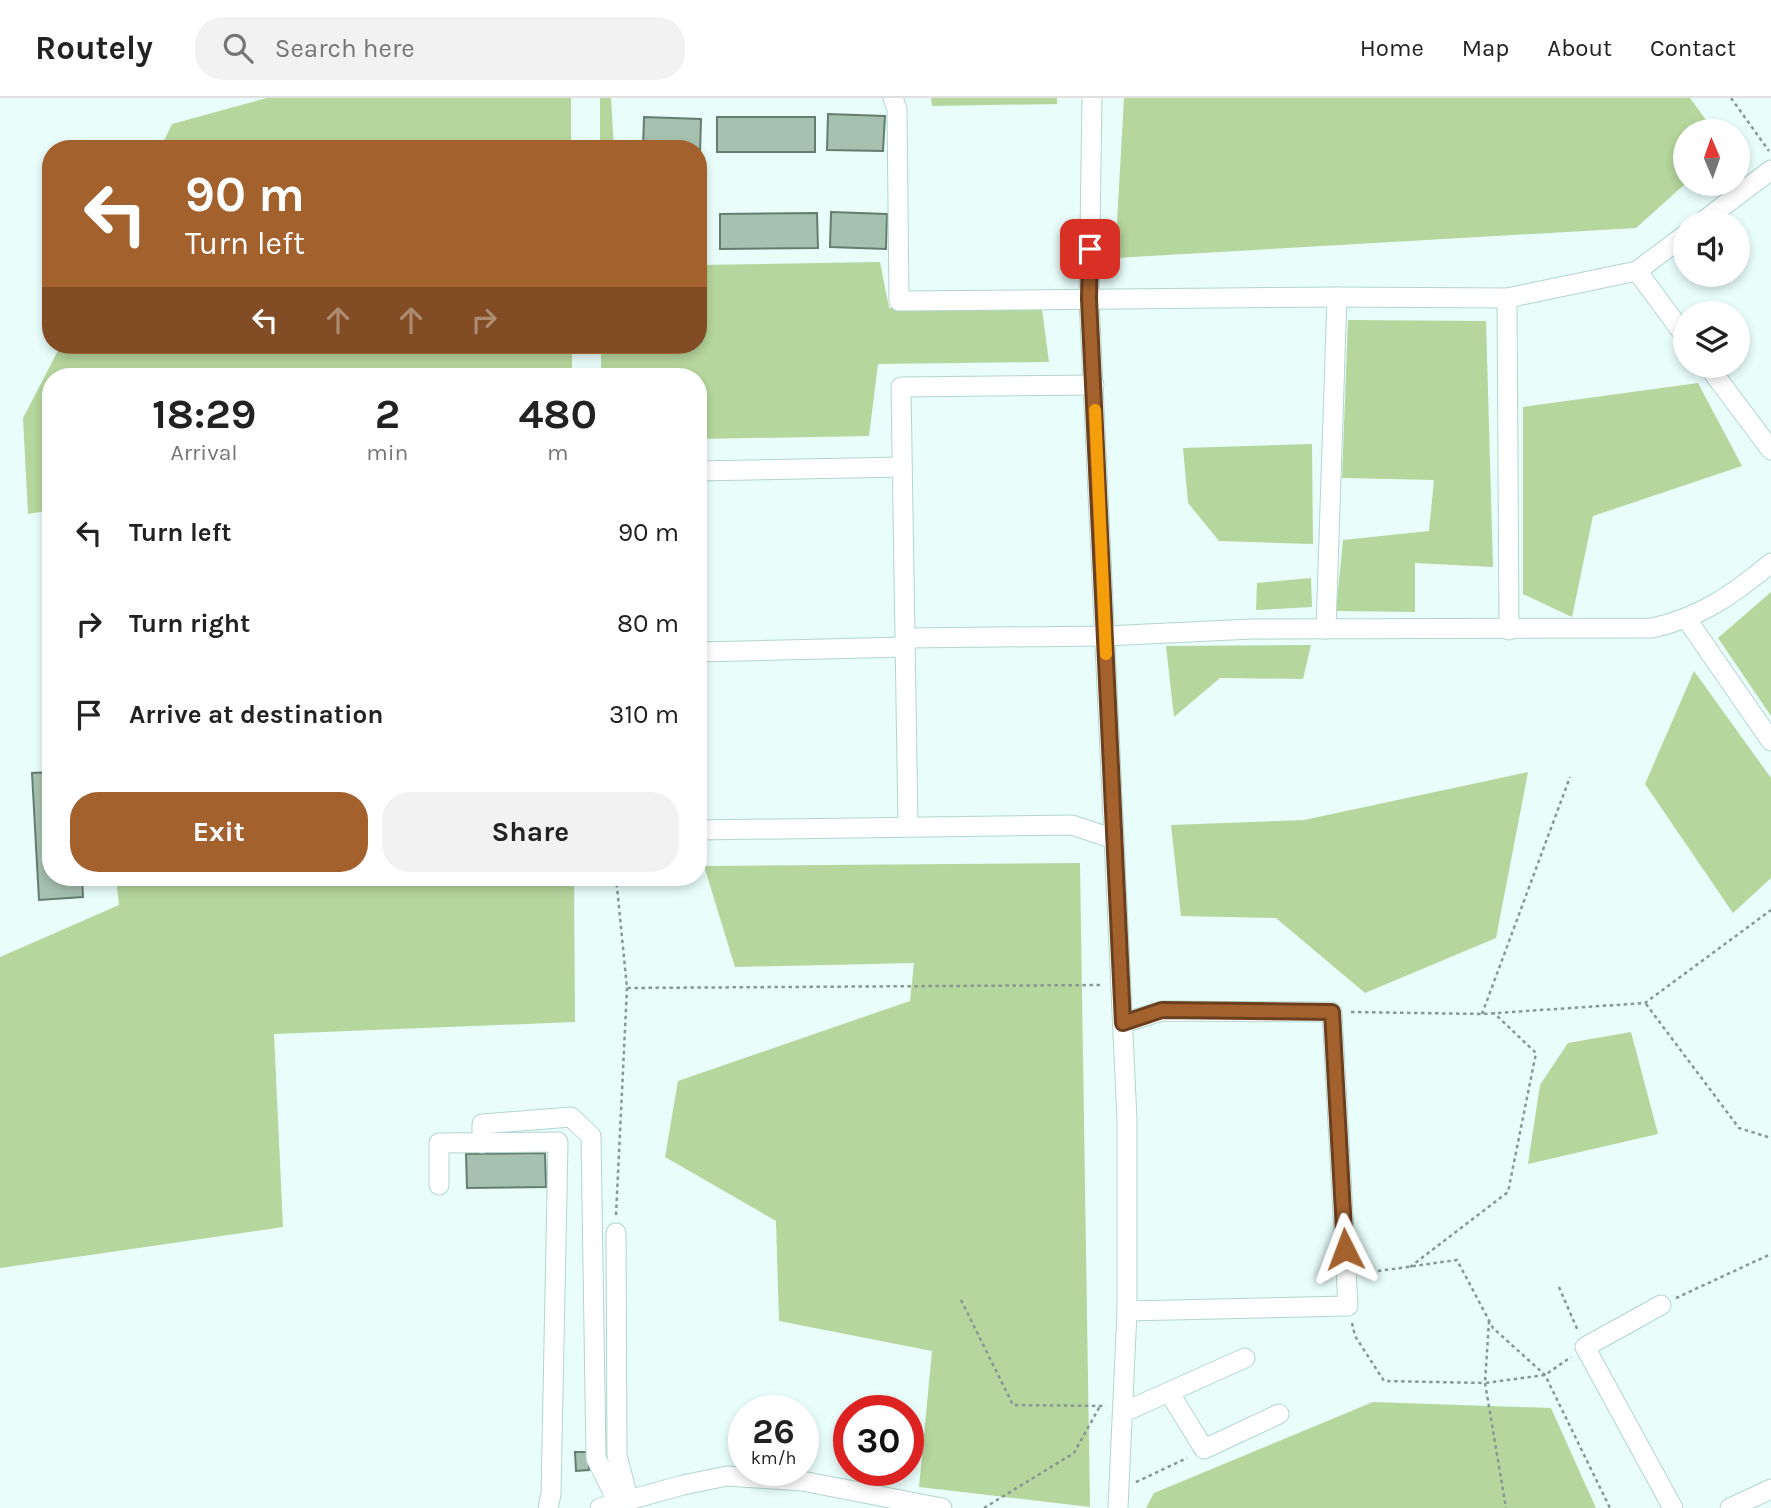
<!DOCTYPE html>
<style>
body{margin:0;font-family:Karla,sans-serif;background:#f2f2f2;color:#222;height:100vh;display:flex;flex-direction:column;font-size:26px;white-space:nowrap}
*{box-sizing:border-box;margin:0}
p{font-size:23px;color:#767676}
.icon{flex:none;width:38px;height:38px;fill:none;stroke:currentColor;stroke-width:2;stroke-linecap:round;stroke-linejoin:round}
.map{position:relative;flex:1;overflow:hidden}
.drawer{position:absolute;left:42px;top:270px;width:665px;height:518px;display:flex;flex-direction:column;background:#fff;border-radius:28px;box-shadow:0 4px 10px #0003}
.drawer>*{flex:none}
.banner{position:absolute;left:42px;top:42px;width:665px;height:214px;border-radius:28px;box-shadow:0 4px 10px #0003;background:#a3612e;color:#fff;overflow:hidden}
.needle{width:46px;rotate:358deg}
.controls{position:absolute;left:1673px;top:21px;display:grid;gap:14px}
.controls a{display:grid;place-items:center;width:77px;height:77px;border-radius:50%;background:#fff;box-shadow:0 4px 10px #0003;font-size:35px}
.speed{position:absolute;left:728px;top:1297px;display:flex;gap:14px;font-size:35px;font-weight:700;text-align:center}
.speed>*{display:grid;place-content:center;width:91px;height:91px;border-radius:50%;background:#fff;box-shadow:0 4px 10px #0003;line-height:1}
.speed small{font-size:18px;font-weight:400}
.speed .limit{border:10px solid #d22;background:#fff;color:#111}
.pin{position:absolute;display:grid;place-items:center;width:60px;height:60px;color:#fff;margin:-30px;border-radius:14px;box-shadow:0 4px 10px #0006}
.me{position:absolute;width:77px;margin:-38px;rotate:357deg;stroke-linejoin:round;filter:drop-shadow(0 0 5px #0008)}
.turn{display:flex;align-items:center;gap:24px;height:147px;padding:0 28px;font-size:32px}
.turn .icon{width:91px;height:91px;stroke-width:2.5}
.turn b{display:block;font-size:49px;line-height:60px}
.lanes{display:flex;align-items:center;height:66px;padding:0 28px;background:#0003;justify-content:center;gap:35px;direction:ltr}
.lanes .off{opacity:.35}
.eta{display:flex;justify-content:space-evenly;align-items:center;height:119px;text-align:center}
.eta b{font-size:42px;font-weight:700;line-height:49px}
.action{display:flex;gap:14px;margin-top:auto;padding:14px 28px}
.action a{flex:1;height:80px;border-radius:28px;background:#a3612e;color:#fff;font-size:28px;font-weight:700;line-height:80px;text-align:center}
.action a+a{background:#f2f2f2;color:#222}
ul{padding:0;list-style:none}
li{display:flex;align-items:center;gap:21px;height:91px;padding:0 28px}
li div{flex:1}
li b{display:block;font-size:26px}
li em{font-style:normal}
header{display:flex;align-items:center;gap:42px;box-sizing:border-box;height:98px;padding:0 35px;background:#fff;border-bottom:2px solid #e0e0e0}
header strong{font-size:33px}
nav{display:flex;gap:38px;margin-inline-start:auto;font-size:24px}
.search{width:490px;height:63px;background:#f2f2f2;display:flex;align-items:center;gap:18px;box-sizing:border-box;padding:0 24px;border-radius:28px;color:#767676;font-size:26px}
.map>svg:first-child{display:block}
.green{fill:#b5d69d}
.building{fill:#a6c1b0;stroke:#647d6e;stroke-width:2}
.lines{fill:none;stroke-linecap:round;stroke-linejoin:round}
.minor-casing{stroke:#b2d5cf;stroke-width:21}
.path{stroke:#869794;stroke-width:2.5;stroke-dasharray:3.5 3.5;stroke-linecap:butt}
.minor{stroke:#fff;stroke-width:19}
.route-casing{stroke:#6a3f1e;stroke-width:18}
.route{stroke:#a3612e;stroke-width:12}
.slow{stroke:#f59e0b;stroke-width:12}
</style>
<header>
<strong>Routely</strong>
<div class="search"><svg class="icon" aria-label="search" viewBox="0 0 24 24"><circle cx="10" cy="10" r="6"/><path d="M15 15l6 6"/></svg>Search here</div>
<nav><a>Home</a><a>Map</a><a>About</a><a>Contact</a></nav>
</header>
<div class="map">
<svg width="1771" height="1410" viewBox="0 0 1771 1410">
<rect width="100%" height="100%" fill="#e9fefb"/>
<g class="green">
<path d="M267,0H571V51H160L172,26Z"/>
<path d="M600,0H611L614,51H600Z"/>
<path d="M931,0H1057V6L932,8Z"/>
<path d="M1124,0H1690L1714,33H1685V86L1636,130L1115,160Z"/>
<path d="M880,164L889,210L1042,211L1049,264L878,266L869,338L698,341V278H601V247H698V167Z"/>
<path d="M1348,222L1486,223L1493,469L1415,465V514L1336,513L1343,442L1429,433L1434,382L1342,380Z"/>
<path d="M61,247H572V278H51V412L28,416L23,320Z"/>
<path d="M1698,285L1742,368L1593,418L1572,519L1523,496V309Z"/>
<path d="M1312,346L1313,446L1219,443L1188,405L1183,350Z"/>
<path d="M1311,480L1312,509L1256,512L1257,485Z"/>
<path d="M1771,494V618L1718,540Z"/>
<path d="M1311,547L1303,581L1220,580L1174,619L1166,548Z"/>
<path d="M1694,573L1771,680V780L1733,815L1645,686Z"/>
<path d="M1528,674L1496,840L1365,895L1276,820L1181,818L1171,727L1304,722Z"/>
<path d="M1080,765L1090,1409L919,1389L932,1253L779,1223L776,1123L665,1059L678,983L910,903L914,865L735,869L704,768Z"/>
<path d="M116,779H574L575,924L274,936L283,1129L0,1170V859L119,807Z"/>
<path d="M1631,934L1658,1036L1528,1066L1540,987L1568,945Z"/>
<path d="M1373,1304L1551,1310L1596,1410H1146L1154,1395Z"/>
</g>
<g class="building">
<path d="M828,16L885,18L883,53L827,52Z"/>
<path d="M644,19L701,21L700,56L698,51H643Z"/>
<rect x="717" y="19" width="98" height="35"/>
<path d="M831,114L887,116L886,151L830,149Z"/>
<path d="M817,115L818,150L720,151V116Z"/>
<path d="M51,674V779H82L83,799L39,802L32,675Z"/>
<path d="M545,1055L546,1089L467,1090L466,1056Z"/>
<path d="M575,1354H589V1372L576,1373Z"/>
</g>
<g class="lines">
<g class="minor-casing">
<g id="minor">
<path d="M893,0L897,11L899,203L1337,199L1507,200L1637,173L1685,137"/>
<path d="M1092,0L1089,201L1127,1022V1213L1118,1410"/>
<path d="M1702,124L1771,72"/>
<path d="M1637,173L1685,238"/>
<path d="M1507,200L1509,532"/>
<path d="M1708,268L1771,352"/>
<path d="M698,373L902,369"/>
<path d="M1686,520L1771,643"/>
<path d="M1326,531L1337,199"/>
<path d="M905,540L1105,538L1252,531L1652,530C1702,519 1732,497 1771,465"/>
<path d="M698,554L905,549"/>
<path d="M908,728L901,289L1094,287"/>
<path d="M698,732L1072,727L1114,741"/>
<path d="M1123,925L1162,913L1332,914L1348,1208L1127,1213"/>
<path d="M482,1045V1026L571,1019L591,1038L596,1360L618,1405"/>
<path d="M439,1087V1045L558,1044L551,1396L548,1410"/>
<path d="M616,1135L617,1358L629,1403"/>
<path d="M1661,1207L1585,1249L1673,1410"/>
<path d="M1169,1294L1204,1351L1279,1316"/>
<path d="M1124,1314L1245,1260"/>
<path d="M600,1410L683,1387L727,1378L802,1383L942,1410"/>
<path d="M1730,1410L1771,1391"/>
</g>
</g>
<g class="path">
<path d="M1731,0L1769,53"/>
<path d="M616,779L627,890L1103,887"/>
<path d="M1646,906L1739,1030L1771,1040"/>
<path d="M1351,914L1482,916L1645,905L1771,812"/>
<path d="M1482,916L1570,679"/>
<path d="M616,1117L627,890"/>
<path d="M1410,1169L1508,1094L1536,955L1494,915"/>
<path d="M1364,1175L1457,1162L1493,1230L1545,1277L1610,1410"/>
<path d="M1559,1189L1578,1233"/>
<path d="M1676,1200L1771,1156"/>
<path d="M961,1202L1013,1307L1106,1308"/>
<path d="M1489,1223L1485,1285L1545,1277L1571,1259"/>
<path d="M1352,1225L1355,1238L1384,1283L1485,1285L1506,1410"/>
<path d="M1136,1384L1187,1360"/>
<path d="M984,1410L1074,1355L1100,1308"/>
</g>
<use href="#minor" class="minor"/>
</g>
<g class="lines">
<g class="route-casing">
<path id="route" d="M1090,151L1089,201L1123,925L1162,912L1332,914L1345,1151"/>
</g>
<use href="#route" class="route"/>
<path class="slow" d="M1095,312L1106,556"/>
</g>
</svg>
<div class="controls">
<a><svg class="needle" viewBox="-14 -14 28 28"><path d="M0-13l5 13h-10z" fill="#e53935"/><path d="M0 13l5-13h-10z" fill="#767676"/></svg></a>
<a><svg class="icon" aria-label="sound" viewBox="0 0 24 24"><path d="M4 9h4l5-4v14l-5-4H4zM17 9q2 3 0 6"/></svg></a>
<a><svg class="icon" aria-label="layers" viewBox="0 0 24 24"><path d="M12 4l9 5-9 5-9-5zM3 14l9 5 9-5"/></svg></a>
</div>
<div class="speed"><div>26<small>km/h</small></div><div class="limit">30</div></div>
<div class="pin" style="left:1090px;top:151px;background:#d93025"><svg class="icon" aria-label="arrive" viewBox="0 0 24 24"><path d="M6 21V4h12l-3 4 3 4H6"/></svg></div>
<svg class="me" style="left:1345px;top:1151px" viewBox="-20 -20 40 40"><path d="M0-17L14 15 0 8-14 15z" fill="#a3612e" stroke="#fff" stroke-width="4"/></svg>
<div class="banner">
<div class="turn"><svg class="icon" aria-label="left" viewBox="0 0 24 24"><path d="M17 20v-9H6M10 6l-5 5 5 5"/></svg><div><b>90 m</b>Turn left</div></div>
<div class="lanes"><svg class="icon" aria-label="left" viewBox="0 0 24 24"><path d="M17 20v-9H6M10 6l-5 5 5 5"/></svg><svg class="icon off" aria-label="ahead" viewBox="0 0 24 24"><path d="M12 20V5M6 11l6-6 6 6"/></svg><svg class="icon off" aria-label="ahead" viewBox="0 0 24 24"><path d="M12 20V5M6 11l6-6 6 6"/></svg><svg class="icon off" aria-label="right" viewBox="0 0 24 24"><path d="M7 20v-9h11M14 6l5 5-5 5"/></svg></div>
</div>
<section class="drawer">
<div class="eta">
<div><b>18:29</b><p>Arrival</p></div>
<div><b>2</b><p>min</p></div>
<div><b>480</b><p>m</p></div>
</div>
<ul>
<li><svg class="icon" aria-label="left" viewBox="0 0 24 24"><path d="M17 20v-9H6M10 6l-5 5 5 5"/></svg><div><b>Turn left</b></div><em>90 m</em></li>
<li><svg class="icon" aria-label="right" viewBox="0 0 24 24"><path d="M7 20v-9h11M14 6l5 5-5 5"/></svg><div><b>Turn right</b></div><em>80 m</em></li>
<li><svg class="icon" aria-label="arrive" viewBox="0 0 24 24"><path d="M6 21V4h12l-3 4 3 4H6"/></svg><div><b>Arrive at destination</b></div><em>310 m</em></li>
</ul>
<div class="action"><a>Exit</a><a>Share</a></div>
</section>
</div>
